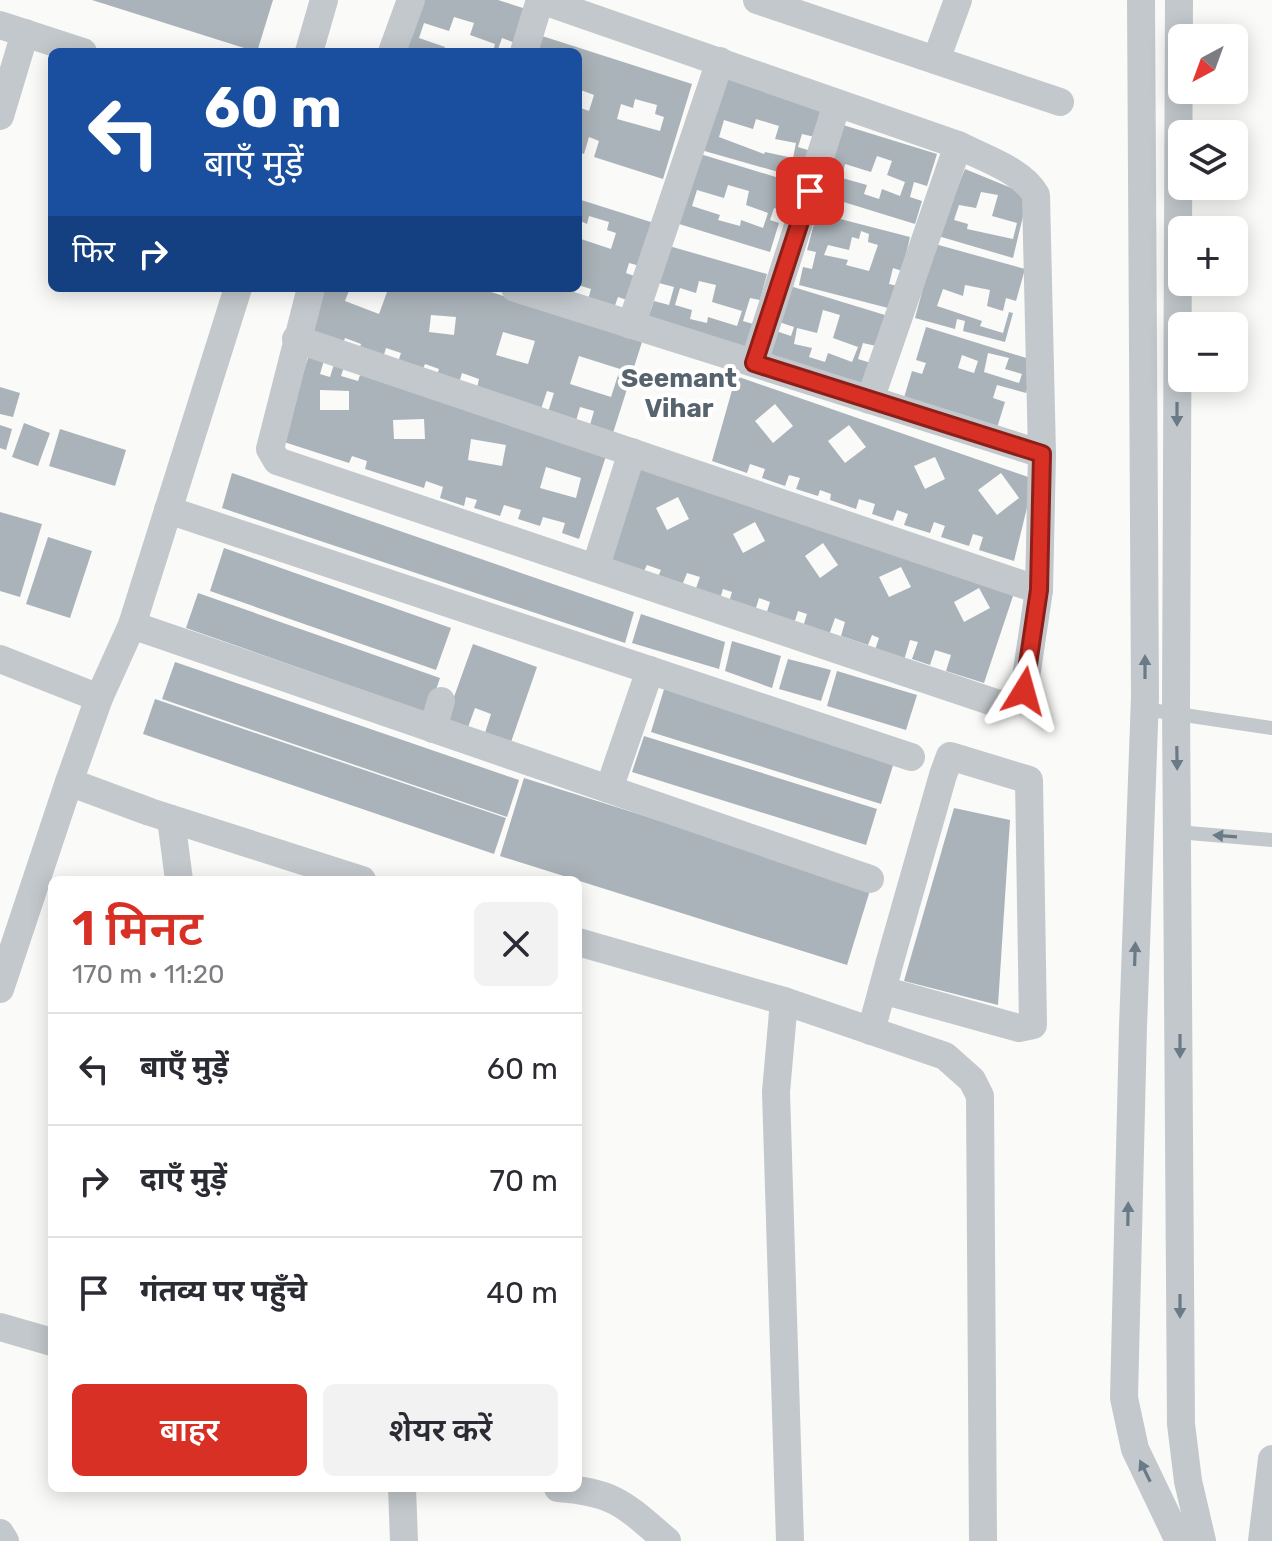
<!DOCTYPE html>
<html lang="hi">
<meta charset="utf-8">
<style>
body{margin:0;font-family:Rubik,"Noto Sans Devanagari",sans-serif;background:#f2f2f3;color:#2b2b33;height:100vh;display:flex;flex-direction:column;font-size:30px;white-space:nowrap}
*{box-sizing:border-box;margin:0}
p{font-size:26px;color:#7c7c81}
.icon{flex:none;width:44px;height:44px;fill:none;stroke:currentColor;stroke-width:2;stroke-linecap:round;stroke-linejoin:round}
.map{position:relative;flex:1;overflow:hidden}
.details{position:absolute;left:48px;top:876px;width:534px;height:616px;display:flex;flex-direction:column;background:#fff;border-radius:12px;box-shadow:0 4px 20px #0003}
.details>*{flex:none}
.banner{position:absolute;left:48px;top:48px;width:534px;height:244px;border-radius:12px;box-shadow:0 4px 20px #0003;background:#1a4fa0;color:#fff;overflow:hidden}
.needle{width:52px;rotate:221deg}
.fabs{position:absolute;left:1168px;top:24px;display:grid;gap:16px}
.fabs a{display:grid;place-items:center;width:80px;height:80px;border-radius:12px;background:#fff;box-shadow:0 4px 20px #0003;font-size:40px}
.pin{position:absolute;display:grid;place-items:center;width:68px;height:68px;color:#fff;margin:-34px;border-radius:16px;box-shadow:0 4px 12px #0006}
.me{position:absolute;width:88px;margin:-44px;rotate:8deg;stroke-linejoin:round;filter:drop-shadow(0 0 6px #0008)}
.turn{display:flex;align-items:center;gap:28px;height:168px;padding:0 24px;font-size:36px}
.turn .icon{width:104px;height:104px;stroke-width:2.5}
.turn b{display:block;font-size:56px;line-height:68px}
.then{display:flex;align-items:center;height:76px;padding:0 24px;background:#0003;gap:16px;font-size:30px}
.round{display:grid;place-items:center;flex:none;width:84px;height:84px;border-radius:12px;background:#f2f2f3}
.head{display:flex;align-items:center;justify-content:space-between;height:136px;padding:0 24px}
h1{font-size:48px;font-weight:600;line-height:60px;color:#d93025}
.primary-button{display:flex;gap:16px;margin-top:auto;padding:16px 24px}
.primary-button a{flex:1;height:92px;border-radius:12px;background:#d93025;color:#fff;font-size:32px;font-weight:600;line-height:92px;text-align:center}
.primary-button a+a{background:#f2f2f3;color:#2b2b33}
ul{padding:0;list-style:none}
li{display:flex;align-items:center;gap:24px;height:112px;padding:0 24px;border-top:2px solid #e1e1e2}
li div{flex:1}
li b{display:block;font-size:30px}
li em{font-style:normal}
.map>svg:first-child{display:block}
.building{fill:#aab3b9;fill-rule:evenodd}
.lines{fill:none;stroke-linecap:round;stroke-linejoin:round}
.lane{stroke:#c3c8cc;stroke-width:14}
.street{stroke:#c3c8cc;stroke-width:28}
.oneway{fill:#6a7a87}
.route-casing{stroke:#8d1f18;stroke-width:20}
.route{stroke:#d93025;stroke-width:14}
.labels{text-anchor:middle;stroke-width:8;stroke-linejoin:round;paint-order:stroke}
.neighbourhood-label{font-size:26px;font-weight:bold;fill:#57646e;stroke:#fff}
</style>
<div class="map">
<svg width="1272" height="1541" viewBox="0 0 1272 1541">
<rect width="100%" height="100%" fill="#fafaf8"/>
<g class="building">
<path d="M92,0H273L257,52Z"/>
<path d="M423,0H498L526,9L515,43L502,38L497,52H493L495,44L470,35L474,23L454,17L449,31L424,23L419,38L445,47L443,52H406Z"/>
<path d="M542,36L692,84L663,179L594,157L599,141L589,137L584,154L578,152V107L589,111L594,95L578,89V52H537ZM635,99L657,105L655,114L664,117L660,131L617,119L621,104L633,108Z"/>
<path d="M721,77L824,106L815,137L802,134L798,147L811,151L803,179L701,150ZM756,119L779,126L775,139L796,143L793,158L765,152L764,154L719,137L724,120L753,129Z"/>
<path d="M843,125L937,154L927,186L914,182L910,197L922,201L915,224L821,195L827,177L834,180L839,163L832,161ZM877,156L892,161L887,175L905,182L900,196L882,189L879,199L864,194L867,185L842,178L845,164L871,172Z"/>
<path d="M697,153L792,182L782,211L774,208L770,220L779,223L770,252L676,223ZM728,185L749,191L746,205L768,213L763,228L741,220L740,226L718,220L720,215L692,206L697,190L724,198Z"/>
<path d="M965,169L1028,195L1013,258L938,236ZM981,192L998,195L992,216L1017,223L1013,239L967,229L968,224L954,220L959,205L976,208Z"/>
<path d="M578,199L654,223L640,266L629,263L626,273L637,277L630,301L618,297L613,311L587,303L591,289L578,285V238L611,249L616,233L607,230L609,222L589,216L587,224L578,220Z"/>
<path d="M817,213L910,237L902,271L893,268L889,284L898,286L892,309L799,285L803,267L812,269L816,252L807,250ZM861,231L869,234L868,242L878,245L869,271L846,265L848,260L824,255L828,245L849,250L852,237L859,239Z"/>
<path d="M935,244L1025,269L1016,301L1006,298L1003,311L987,306L990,290L965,285L963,296L943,289L937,306L982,321L980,326L1003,333L1009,312L1013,313L1005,342L963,331L965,321L957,319L955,329L915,318Z"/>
<path d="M669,246L767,274L760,300L750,298L743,321L753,324L746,350L647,321L654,301L669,305L674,287L659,283ZM699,281L716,285L712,302L742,311L737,326L708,317L707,323L690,319L692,310L675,305L680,288L696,293Z"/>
<path d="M790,286L885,315L876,346L863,343L858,359L871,363L864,385L769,356L776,331L791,336L794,327L779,322ZM823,310L840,315L833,338L858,347L852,362L828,353L825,362L809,357L812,348L794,344L797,328L817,333Z"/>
<path d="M324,288H350L345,301L379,314L387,292L378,288H479L642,342L613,433L590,425L594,411L580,407L576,421L548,412L554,393L547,391L541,409L477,388L479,379L462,373L459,383L437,375L439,369L425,364L422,371L398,362L401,353L386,348L383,358L359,350L361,344L345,338L343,344L309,333ZM431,315L456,317L454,335L429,332ZM503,332L535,341L528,364L496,355ZM579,356L620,369L611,397L570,384Z"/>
<path d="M926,327L1036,361L1026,393L997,385L993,398L1005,402L996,431L903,401L912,371L922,374L926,363L916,360ZM988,353L1009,358L1005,369L1022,374L1019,383L984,372ZM962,355L978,361L974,373L958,368Z"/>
<path d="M310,352L325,357L320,374L330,377L335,361L345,364L341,376L358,381L362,369L608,450L579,539L562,533L565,523L543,517L540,526L518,519L521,510L504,505L500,516L474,508L477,500L466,497L464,506L440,498L443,487L426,481L424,488L365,469L367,461L352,456L349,463L281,441ZM320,390L349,391V410H320ZM424,419L425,439H394L393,420ZM471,439L506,445L502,466L468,460ZM546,467L581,478L576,498L540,488Z"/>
<path d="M736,376L1034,479L1014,561L979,550L983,537L973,534L969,546L941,537L945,526L934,522L930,533L904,525L908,514L897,510L893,521L872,514L875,504L859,499L856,509L830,500L831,494L820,490L818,496L796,489L800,478L789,475L785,486L762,478L765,469L750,464L747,473L712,461ZM775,404L793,426L773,443L755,421ZM849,425L866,447L845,463L828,441ZM935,457L945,479L925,489L914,466ZM1001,473L1019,498L997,515L978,490Z"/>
<path d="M0,387L20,393L13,417L0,414Z"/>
<path d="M24,423L50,433L38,466L12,457Z"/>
<path d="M0,425L12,429L6,450L0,448Z"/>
<path d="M60,429L126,450L115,486L49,466Z"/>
<path d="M639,466L1015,590L984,683L946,671L951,655L935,650L930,665L912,659L918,642L910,640L904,660L875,650L879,638L872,635L868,645L841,636L845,622L835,618L829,635L803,627L807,614L798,611L794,624L766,615L770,602L759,598L755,611L729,602L732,592L723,589L720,599L695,591L700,577L687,573L681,588L657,579L661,570L647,565L643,573L608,562ZM678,497L689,519L667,530L656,508ZM755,522L765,541L743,553L733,534ZM823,543L838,565L820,578L805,556ZM901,567L911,587L889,597L879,577ZM979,588L990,608L964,622L954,602Z"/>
<path d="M232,473L634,612L625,643L222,508Z"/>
<path d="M0,512L42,524L20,597L0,591Z"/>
<path d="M48,537L92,551L70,618L26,604Z"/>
<path d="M224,548L451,628L436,670L210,591Z"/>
<path d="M198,593L440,678L428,713L186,628Z"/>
<path d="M641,614L725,642L719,669L632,643Z"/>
<path d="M732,641L781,656L772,688L725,671Z"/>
<path d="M473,644L537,667L510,745L484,736L491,714L475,708L467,730L445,722Z"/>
<path d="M788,659L831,670L821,701L779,689Z"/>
<path d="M175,662L519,780L507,817L162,699Z"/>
<path d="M837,671L917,695L906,730L827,706Z"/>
<path d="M665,686L895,759L881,804L651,732Z"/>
<path d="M155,699L506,818L494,854L143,734Z"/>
<path d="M644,736L877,809L866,845L632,772Z"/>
<path d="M524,778L871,887L847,965L500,856Z"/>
<path d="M954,808L1010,820L998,1005L904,981Z"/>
</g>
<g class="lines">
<g class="lane">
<path d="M1144,709L1272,728"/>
<path d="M1177,832L1272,840"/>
</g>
<g class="street">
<path d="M757,0L1060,102"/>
<path d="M1141,0L1145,697L1133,1027L1124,1398L1135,1449L1179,1541"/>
<path d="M1179,0L1176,706L1181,1424L1188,1481L1202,1541"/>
<path d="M0,25L83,52"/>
<path d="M309,52L324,0"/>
<path d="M392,52L411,0"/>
<path d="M524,52L540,0"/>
<path d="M936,60L958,0"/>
<path d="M0,116L25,33"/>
<path d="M238,288L132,625L99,698L69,782L150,812L362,880"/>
<path d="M311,288L270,449L277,461L999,704L1011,702L1024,691L1039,590L1042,454L1036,195C1022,170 983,158 958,145L541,0"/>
<path d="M515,288L1042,454"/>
<path d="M631,325L720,61"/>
<path d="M296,339L1039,590"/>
<path d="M754,363L837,104"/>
<path d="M870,400L958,145"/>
<path d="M168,510L911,757"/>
<path d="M596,566L632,452"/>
<path d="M132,625L870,879"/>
<path d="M0,659L99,698"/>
<path d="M433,729L441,701"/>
<path d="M609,789L650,670"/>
<path d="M171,819L179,880"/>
<path d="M578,942L784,1001L945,1056L972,1080L980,1096L983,1541"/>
<path d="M0,989L69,782"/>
<path d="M784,1001L776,1092L790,1541"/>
<path d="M871,1031L890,961L943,775L950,756L1029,780L1033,1025L1019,1028L882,990"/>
<path d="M0,1327L52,1342"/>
<path d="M402,1488L404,1541"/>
<path d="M558,1488C615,1492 625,1505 667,1541"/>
<path d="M0,1533L5,1541"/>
<path d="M1262,1541L1272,1459"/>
</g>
</g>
<defs><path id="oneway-solid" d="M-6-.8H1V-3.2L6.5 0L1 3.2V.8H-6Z" transform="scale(2)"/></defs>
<g class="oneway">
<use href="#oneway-solid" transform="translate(1177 414) rotate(90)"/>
<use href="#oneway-solid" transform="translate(1145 667) rotate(-90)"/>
<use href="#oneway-solid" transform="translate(1177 758) rotate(89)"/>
<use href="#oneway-solid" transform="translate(1225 836) rotate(-176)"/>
<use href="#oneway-solid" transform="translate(1135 954) rotate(-88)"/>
<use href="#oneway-solid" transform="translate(1180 1046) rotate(90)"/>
<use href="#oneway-solid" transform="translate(1128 1214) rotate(-89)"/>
<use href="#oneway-solid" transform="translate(1180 1306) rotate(90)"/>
<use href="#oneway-solid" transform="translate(1145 1471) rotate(-116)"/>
</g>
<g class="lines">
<g class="route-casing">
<path id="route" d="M810,191L754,363L1042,454L1039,590L1024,691"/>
</g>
<use href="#route" class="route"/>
</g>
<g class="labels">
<g class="neighbourhood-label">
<text x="679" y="387">Seemant<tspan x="679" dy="30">Vihar</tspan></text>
</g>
</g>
</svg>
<div class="fabs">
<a><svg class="needle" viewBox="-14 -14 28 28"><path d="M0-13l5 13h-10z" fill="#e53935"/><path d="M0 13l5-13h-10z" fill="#7c7c81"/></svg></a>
<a><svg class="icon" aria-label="layers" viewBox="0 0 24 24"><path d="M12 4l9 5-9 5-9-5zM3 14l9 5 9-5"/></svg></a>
<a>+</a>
<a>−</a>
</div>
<div class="pin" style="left:810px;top:191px;background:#d93025"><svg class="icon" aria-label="arrive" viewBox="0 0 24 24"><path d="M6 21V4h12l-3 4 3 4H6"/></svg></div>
<svg class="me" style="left:1024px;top:691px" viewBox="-20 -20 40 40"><path d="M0-17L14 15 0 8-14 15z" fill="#d93025" stroke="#fff" stroke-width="4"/></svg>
<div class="banner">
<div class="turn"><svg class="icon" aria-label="left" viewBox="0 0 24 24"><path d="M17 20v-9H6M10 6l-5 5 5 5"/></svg><div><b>60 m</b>बाएँ मुड़ें</div></div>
<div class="then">फिर<svg class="icon" aria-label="right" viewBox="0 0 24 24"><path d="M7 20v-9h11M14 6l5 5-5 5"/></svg></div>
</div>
<section class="details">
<div class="head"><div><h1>1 मिनट</h1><p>170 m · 11:20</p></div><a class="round"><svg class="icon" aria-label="close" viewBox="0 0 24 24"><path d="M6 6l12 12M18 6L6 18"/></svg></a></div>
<ul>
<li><svg class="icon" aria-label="left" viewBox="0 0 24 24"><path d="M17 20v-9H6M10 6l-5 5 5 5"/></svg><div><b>बाएँ मुड़ें</b></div><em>60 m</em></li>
<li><svg class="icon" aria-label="right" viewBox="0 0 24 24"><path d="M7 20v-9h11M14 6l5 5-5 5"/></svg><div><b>दाएँ मुड़ें</b></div><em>70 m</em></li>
<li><svg class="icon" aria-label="arrive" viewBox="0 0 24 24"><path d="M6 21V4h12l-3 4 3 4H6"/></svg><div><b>गंतव्य पर पहुँचे</b></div><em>40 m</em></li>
</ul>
<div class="primary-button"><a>बाहर</a><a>शेयर करें</a></div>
</section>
</div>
